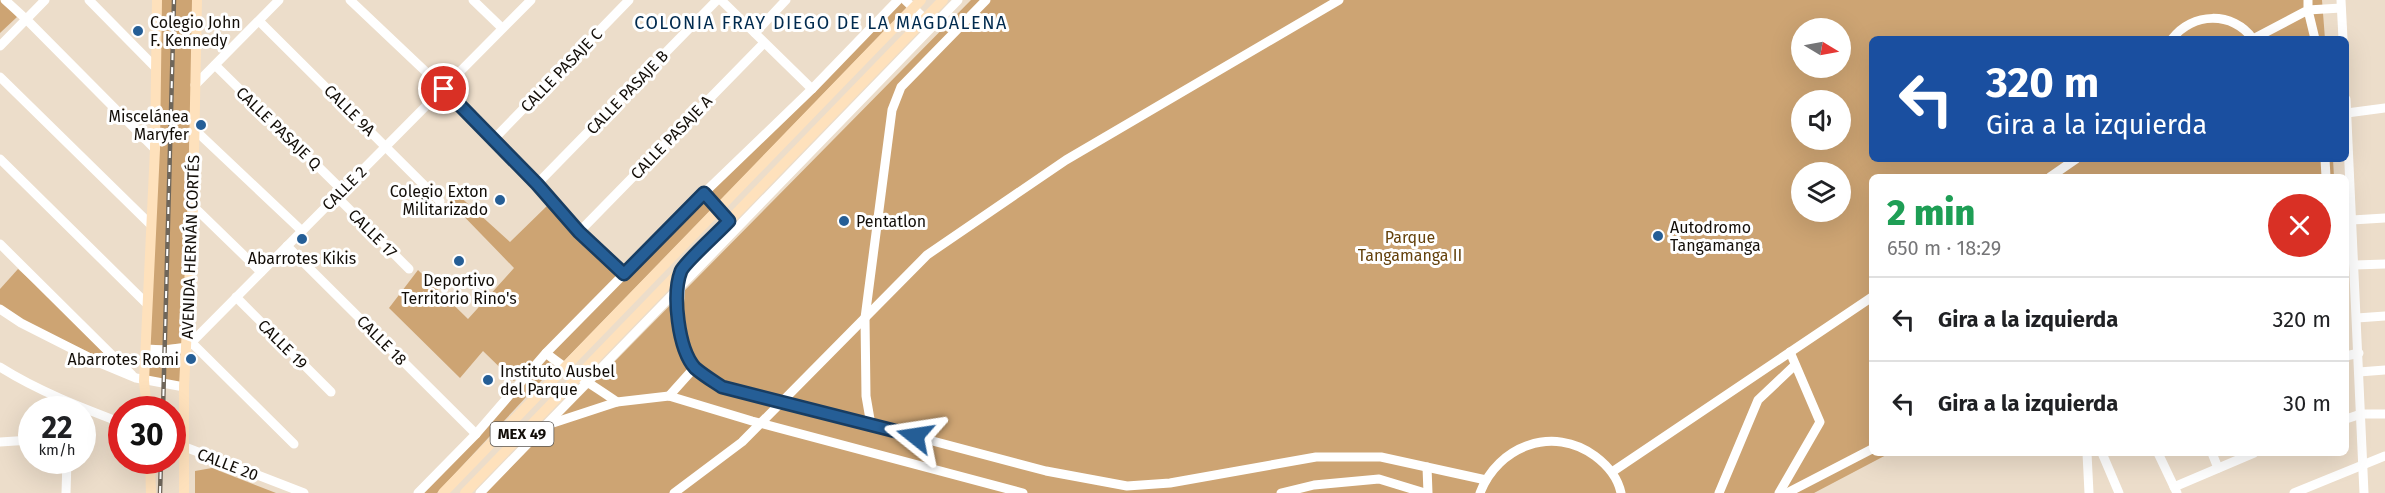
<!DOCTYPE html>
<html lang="es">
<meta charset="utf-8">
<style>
body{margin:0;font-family:"Fira Sans",sans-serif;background:#f6f6f6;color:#202124;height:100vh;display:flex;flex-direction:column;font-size:22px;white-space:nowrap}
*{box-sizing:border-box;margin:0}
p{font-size:20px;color:#757577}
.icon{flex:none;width:33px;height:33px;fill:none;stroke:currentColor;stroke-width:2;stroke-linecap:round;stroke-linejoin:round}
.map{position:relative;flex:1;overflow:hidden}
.details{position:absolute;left:1869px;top:174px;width:480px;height:282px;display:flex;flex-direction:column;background:#fff;border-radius:9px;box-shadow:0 6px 24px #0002}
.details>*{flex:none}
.hud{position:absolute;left:1869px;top:36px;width:480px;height:126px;border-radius:9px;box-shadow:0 6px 24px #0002;background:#1a4fa0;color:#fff;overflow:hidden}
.needle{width:39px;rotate:100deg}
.fabs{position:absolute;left:1791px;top:18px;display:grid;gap:12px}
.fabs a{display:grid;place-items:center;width:60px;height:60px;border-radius:50%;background:#fff;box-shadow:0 6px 24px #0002;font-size:30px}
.speed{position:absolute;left:18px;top:396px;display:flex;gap:12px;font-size:30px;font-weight:700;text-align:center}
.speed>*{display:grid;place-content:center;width:78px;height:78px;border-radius:50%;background:#fff;box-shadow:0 6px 24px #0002;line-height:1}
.speed small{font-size:15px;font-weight:400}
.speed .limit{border:9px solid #d22;background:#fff;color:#111}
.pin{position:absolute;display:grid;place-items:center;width:51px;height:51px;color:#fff;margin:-26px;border:3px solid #fff;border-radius:50%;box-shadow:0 2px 6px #0007}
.me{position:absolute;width:66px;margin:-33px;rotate:285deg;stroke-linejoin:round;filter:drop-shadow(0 0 4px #0008)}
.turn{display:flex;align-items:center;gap:21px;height:126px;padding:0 18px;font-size:27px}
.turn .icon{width:78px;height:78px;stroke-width:2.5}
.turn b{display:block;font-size:42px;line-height:51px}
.round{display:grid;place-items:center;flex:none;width:63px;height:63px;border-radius:32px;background:#f6f6f6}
.headline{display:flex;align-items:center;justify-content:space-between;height:102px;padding:0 18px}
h1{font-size:36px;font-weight:800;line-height:45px;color:#1e9e55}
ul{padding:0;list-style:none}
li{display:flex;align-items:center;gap:18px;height:84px;padding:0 18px;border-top:2px solid #e0e0e0}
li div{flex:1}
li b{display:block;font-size:22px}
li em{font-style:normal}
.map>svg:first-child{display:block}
.green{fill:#cda473;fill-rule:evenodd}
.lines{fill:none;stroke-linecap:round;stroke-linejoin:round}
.minor{stroke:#fff;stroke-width:9}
.major{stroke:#fee1bc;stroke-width:10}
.rail-casing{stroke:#6f665a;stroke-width:4.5}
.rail{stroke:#fff;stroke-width:2;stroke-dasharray:7;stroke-linecap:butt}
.route-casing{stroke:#183d62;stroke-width:15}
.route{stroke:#255e96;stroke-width:10}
.poi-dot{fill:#255e96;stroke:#fff;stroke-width:2}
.labels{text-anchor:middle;stroke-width:6;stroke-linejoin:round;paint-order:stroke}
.shield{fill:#fff;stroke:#5a5652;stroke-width:1.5}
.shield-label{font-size:15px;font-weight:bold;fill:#130e08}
.poi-label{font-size:16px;fill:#130e08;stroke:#fff;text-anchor:start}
.street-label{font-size:16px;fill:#130e08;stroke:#fff}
.park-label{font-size:16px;fill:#64410b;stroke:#fff}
.neighbourhood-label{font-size:18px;letter-spacing:1.5px;fill:#002a4e;stroke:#fff}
</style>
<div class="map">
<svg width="2385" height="493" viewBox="0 0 2385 493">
<rect width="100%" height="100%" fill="#ecddca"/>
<g class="green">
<path d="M0,0H3L17,17L0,33Z"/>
<path d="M158,0H194L183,344L149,346Z"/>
<path d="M899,0L907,7L717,204L709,194Z"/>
<path d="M971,0H2322L2325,39H1872V159H2333L2334,177H1872V453H1890L1814,493H485ZM1802,28H1840V68H1802ZM1802,100H1840V140H1802ZM1802,172H1840V212H1802Z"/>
<path d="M456,193L510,242L550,203L620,274L514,381L483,351L460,378L389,308L418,270L468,319L514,268L450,202Z"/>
<path d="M705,195L713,208L563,362L551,353Z"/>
<path d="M18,269L66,312L117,366L24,321L0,305V289Z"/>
<path d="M183,350L182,384L148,378V352Z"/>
<path d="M546,359L555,366L437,493H418Z"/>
<path d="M212,468L276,493H195V471Z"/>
</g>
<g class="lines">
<g class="minor">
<path d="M5,0L27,20L155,149"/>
<path d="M89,0L156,68"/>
<path d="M350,0L444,89L537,184L579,232L624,274"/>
<path d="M473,0L502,28"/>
<path d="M721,0L812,89"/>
<path d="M905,0L928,22"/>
<path d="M2341,0L2343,39"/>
<path d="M259,21L440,201"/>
<path d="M755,33L786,0"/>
<path d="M2172,39C2192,12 2233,11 2253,39"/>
<path d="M2253,39L2308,10V0"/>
<path d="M2315,39L2308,10L2341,8"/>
<path d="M0,46L45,0"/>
<path d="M215,65L342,190"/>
<path d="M0,77L151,225"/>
<path d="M195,85L279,0"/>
<path d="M2346,99L2364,493"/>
<path d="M2347,113L2385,108"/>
<path d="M195,130L302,231"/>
<path d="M493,140L629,0"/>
<path d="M0,159L147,304"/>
<path d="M2325,159L2326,177"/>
<path d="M2050,177L2076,159"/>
<path d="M537,184L717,0"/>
<path d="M704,193L729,221"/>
<path d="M336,196L409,269"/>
<path d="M193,206L261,272"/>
<path d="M2352,220L2385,218"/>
<path d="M579,232L764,43"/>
<path d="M0,244L132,375"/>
<path d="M287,246L476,434"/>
<path d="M2355,265L2385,264"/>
<path d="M682,270L678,323L683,347L695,367L722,387L793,404L1046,471L1127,486L1170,483L1316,457H1381L1486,480"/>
<path d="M236,297L331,392"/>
<path d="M0,309L21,323L100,363L136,378L184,387"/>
<path d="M2357,318L2385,316"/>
<path d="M191,342L294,444"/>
<path d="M146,349L165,350L187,347L531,0"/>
<path d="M546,353C568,371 593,385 617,402"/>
<path d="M2346,356L2359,353"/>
<path d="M0,367C38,391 80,407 122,423"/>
<path d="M2359,372L2385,370"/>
<path d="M669,396L695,367"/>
<path d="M2346,419L2361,414H2385"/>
<path d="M550,424L617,402L669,396L752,421L1023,493"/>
<path d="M871,425L866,396L865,318L892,110L901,87L986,0"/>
<path d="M0,442L31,440"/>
<path d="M185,447L304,493"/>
<path d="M2087,453L2089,493"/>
<path d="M2102,453L2119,493"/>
<path d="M2158,453L2177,493"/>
<path d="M2212,453L2218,468"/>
<path d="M1427,467L1428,493"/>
<path d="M1612,472L1872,297"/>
<path d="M2174,487L2254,453"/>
<path d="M66,493L67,460"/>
<path d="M418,493L476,434L546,353L704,193L812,89L898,0"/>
<path d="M480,493L958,0"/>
<path d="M674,493L742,442L927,255L1066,160L1339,0"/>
<path d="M1281,493L1314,485L1379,479L1425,493"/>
<path d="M1480,493C1498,446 1553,425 1595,456C1607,465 1618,478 1621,493"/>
<path d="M1719,493L1758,400L1795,365"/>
<path d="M1779,493L1820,422L1790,352"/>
<path d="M1787,493L1872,449"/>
<path d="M2294,493L2385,456"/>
</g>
<g class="major">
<path d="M147,410L144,381L155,149L157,0"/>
<path d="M150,460L151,493"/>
<path d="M184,493V387L193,206L197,0"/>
<path d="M443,493L921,0"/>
<path d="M465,493L943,0"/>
</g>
<g class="rail-casing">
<g id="rail">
<path d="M163,410L174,0"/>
<path d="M160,493L161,460"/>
</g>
</g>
<use href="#rail" class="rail"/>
</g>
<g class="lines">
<g class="route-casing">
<path id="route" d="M444,89L537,184L579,232L624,274L704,193L729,221C721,230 685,262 681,271C672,294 678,349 695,368C703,375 713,381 722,387L915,436"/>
</g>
<use href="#route" class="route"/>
</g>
<g class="poi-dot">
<circle cx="138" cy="31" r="6"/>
<circle cx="201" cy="125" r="6"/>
<circle cx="500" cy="200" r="6"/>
<circle cx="844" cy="221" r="6"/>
<circle cx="1658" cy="236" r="6"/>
<circle cx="302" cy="239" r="6"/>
<circle cx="459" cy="261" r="6"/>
<circle cx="191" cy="359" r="6"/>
<circle cx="488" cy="380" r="6"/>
</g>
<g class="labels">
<rect class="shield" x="490.5" y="422" width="63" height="24" rx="4.5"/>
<g class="shield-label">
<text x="522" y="439">MEX 49</text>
</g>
<g class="poi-label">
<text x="150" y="28">Colegio John<tspan x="150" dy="18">F. Kennedy</tspan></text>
<text x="189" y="122" text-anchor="end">Miscelánea<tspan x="189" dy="18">Maryfer</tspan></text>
<text x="488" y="197" text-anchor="end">Colegio Exton<tspan x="488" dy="18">Militarizado</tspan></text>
<text x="856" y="227">Pentatlon</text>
<text x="1670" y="233">Autodromo<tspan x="1670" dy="18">Tangamanga</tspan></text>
<text x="302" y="264" text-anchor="middle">Abarrotes Kikis</text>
<text x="459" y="286" text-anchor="middle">Deportivo<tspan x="459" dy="18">Territorio Rino's</tspan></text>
<text x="179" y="365" text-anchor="end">Abarrotes Romi</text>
<text x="500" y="377">Instituto Ausbel<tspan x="500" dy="18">del Parque</tspan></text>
</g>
<g class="street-label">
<text transform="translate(561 70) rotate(-46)" y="6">CALLE PASAJE C</text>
<text transform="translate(627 92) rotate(-46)" y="6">CALLE PASAJE B</text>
<text transform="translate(350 110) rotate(45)" y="6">CALLE 9A</text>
<text transform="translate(279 128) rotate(44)" y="6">CALLE PASAJE Q</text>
<text transform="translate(671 137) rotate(-46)" y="6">CALLE PASAJE A</text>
<text transform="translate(344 188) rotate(-45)" y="6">CALLE 2</text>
<text transform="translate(373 233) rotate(45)" y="6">CALLE 17</text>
<text transform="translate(190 247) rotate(-88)" y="6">AVENIDA HERNÁN CORTÉS</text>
<text transform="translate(382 340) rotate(45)" y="6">CALLE 18</text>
<text transform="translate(283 344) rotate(45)" y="6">CALLE 19</text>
<text transform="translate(228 464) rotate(21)" y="6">CALLE 20</text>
</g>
<g class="park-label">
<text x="1410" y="243">Parque<tspan x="1410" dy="18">Tangamanga II</tspan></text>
</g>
<g class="neighbourhood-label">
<text x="821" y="29">COLONIA FRAY DIEGO DE LA MAGDALENA</text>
</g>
</g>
</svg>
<div class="fabs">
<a><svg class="needle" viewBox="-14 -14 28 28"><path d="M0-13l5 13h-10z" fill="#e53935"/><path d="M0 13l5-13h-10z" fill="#757577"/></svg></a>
<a><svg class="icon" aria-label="sound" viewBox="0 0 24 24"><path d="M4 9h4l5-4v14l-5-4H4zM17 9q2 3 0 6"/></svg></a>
<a><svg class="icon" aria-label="layers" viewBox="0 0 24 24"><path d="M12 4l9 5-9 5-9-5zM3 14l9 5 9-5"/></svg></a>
</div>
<div class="speed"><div>22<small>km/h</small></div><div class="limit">30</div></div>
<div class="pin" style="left:444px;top:89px;background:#d93025"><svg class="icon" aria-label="arrive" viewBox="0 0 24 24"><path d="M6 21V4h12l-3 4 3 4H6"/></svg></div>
<svg class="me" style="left:915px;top:436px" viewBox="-20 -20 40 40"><path d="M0-17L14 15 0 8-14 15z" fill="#255e96" stroke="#fff" stroke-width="4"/></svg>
<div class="hud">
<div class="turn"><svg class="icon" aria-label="left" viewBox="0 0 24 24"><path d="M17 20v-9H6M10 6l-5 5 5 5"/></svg><div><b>320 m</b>Gira a la izquierda</div></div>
</div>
<section class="details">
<div class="headline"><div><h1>2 min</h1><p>650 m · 18:29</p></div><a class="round" style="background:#d93025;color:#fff"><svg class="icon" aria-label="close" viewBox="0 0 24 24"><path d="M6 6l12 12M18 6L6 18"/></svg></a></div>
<ul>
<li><svg class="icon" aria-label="left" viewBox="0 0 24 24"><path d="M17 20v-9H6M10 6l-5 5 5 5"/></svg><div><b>Gira a la izquierda</b></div><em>320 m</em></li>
<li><svg class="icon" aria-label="left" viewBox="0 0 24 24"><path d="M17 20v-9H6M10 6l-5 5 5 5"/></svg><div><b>Gira a la izquierda</b></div><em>30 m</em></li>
</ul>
</section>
</div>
